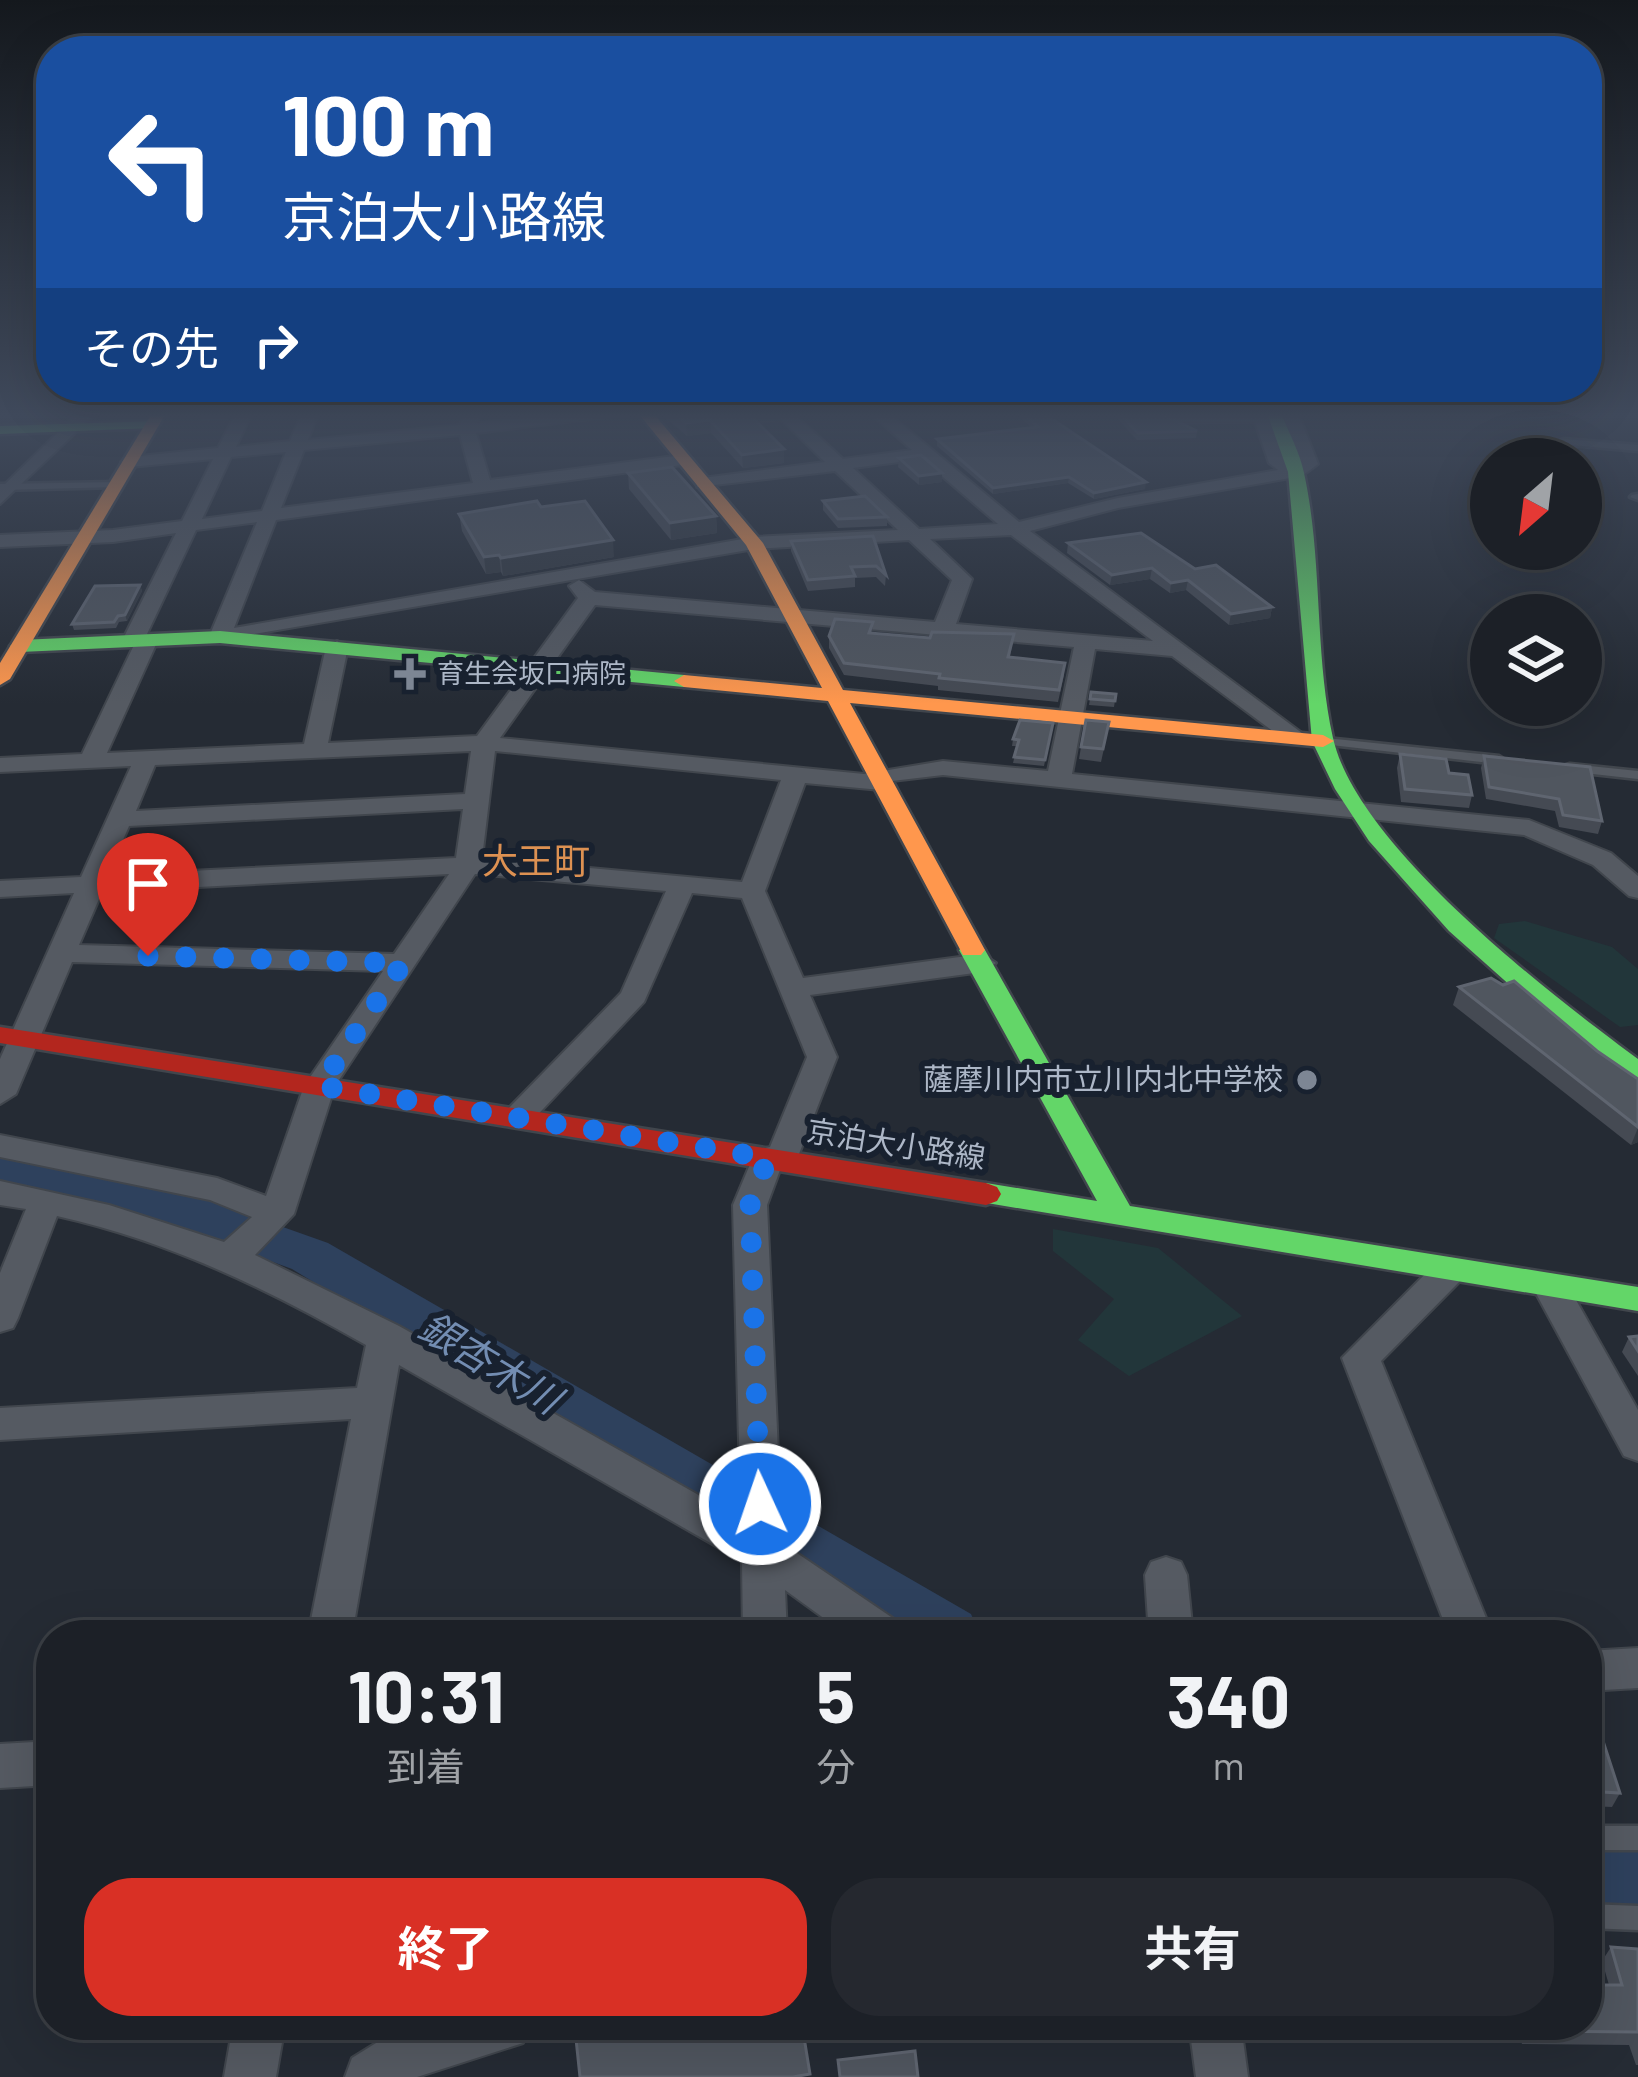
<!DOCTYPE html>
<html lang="ja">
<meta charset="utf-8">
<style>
body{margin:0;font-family:Barlow,"Noto Sans JP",sans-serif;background:#25282f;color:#f1f3f6;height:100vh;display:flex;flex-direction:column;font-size:45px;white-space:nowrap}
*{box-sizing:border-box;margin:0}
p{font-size:39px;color:#a0a3a7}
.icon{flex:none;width:66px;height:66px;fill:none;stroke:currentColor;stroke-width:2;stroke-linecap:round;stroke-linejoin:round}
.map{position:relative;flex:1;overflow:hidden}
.side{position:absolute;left:36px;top:1620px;width:1566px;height:420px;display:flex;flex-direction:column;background:#1c2027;border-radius:48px;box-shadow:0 12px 48px #0002,0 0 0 3px #3a3e44}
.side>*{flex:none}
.top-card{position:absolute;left:36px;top:36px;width:1566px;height:366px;border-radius:48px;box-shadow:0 12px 48px #0002,0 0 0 3px #3a3e44;background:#1a4fa0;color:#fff;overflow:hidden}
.needle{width:78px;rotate:208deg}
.fabs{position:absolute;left:1470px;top:438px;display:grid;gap:24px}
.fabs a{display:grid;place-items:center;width:132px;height:132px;border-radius:50%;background:#1c2027;box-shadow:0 12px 48px #0002,0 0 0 3px #3a3e44;font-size:60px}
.pin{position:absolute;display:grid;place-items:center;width:102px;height:102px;color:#fff;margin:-123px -51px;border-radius:50% 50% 50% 0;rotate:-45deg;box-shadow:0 0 12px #0007}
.pin .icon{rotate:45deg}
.me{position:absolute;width:132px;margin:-66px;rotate:357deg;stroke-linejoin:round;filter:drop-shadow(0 0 9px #0008)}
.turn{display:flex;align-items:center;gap:42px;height:252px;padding:0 48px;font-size:54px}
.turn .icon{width:156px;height:156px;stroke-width:2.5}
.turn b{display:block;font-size:84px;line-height:102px}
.then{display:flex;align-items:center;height:114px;padding:0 48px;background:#0003;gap:24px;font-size:45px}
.eta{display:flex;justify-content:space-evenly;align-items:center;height:204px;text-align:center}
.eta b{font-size:72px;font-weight:700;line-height:84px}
.primary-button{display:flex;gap:24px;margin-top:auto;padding:24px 48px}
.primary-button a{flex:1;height:138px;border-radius:48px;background:#d93025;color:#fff;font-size:48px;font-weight:700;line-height:138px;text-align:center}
.primary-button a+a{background:#25282f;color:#f1f3f6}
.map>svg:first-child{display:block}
.green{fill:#22363a}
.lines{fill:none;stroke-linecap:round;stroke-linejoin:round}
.river{fill:#2e415d;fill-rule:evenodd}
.lane-casing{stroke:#41464d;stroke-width:5}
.street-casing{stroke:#41464d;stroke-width:4}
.fast-casing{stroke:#41464d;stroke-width:5}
.slow-casing{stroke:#41464d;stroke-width:5}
.jam-casing{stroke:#41464d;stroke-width:5}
.lane{fill:#555a62;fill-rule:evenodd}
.street{fill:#555a62;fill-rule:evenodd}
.fast{fill:#63d668;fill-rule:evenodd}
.slow{fill:#ff974d;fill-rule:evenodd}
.jam{fill:#b3261e;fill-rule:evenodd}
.wall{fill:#454a53}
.shaded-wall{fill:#333941}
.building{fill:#50565f;stroke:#5f6570;stroke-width:3}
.route{stroke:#1a73e8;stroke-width:21;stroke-dasharray:0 37.8}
.poi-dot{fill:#7d8694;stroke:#18212f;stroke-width:4.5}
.labels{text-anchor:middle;stroke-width:12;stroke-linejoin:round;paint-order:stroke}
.far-poi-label{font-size:27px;fill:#adb7c7;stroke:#18212f;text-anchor:start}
.poi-label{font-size:30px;fill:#adb7c7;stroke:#18212f;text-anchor:end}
.street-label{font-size:30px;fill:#adb7c7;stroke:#18212f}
.quarter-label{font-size:36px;fill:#dd9152;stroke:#18212f}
.near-water-label{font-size:39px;font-style:italic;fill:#738db2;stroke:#18212f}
</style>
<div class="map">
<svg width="1638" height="2077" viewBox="0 0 1638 2077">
<rect width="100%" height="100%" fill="#252b34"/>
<g class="green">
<path d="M1525,921L1612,947L1638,969V1025L1620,1027L1494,938L1499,924Z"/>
<path d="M1053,1229L1158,1248L1242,1316L1129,1376L1078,1340L1114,1299L1053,1251Z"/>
</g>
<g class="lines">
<g class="river">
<path d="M0,1153L156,1182L328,1243L971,1614L980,1635H891L292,1269L148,1216L0,1187Z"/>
<path d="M1587,1837L1638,1838V1910L1587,1909Z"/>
</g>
<g class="lane-casing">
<g id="lane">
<path d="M1155,413H1166L1175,418L1263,417L1267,419L1263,421L1174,422Z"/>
<path d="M1563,439L1638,445V451L1560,444L1559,442Z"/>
<path d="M119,482V486L116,487L0,490V484Z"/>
<path d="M1638,494V500L1630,497L1632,495Z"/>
<path d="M1326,738L1499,756L1505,760L1499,764L1322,744L1320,742Z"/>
<path d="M1570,764L1638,771V779L1566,771V765Z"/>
<rect x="1587" y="1826" width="51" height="24"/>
<path d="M1587,1904L1638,1906V1930L1587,1928Z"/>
</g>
</g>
<g class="street-casing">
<g id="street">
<path d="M78,413H96L0,504V489Z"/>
<path d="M236,413H252L236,447L290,441L302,413H318L308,440L460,425L464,413H480L477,423L578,413H640L476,433L490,480L682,455L691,460L682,465L276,520L234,628L754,537L898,530L835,471L697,487V479L703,478L825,462L775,413H793L843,459L912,450L870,413H888L1019,522L1118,498L1278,470L1269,463L1252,413H1268L1286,460L1295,465L1300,462L1282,413H1298L1318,464L1302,476L1118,508L1030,531L1310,739L1306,744H1290L1172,656L1095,649L1072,774L1529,820L1611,853L1638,876V898L1629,896L1593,865L1524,835L943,775L892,781L890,788L881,790L805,783L765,891L803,978L982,954L996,963L982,972L810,995L837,1057L797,1159L793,1167L780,1170L767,1205L782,1543L897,1621L904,1635H847L785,1590L787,1635H743L742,1561L399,1365L352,1635H308L351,1419L0,1440V1408L357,1388L366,1345C267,1289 169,1241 57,1216L18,1318L13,1328L0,1332V1273L26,1209L0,1205V1181L109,1205L224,1242L252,1217L210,1200L0,1157V1135L217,1178L266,1196L304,1086L383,971L72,962L16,1094L0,1104V1059L74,893L0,897V881L81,877L131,766L0,772V758L82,754L133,647L122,641L176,533L113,542L0,547V535L113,530L182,521L213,459L130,467L121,462L130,457L218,448ZM460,435L473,483L281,508L304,450ZM286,452L262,511L202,519L231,457ZM922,459L998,524L919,529L853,468ZM257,522L209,637L213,641L754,549L909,540L952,580L935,622L595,592L579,580L569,586L578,598L477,736L328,743L348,647L337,641L326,647L304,744L107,753L158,640L147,634L196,530ZM1011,535L1153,641L956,624L972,579L930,539ZM595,605L1074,647L1048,771L943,761L864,774L500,738ZM471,751L465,794L136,811L155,765ZM495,751L781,780L742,882L482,858ZM463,809L456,858L108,875L129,826ZM449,874L394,954L79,945L102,892ZM475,874L666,891L621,993L505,1112L500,1119L505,1126H527L644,1002L692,893L742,898L807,1057L770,1147L756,1150L733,1205L741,1519L399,1326L255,1255L294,1214L335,1086Z"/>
<path d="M1450,1257L1462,1261L1468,1270L1462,1279L1381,1361L1493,1635H1449L1342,1358L1438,1261Z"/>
<path d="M1550,1273L1563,1277L1638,1410V1461L1624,1456L1532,1286L1537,1277Z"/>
<path d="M1166,1557L1181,1562L1187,1575L1193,1635H1149L1145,1575L1151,1562Z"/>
<path d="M1638,1648V1688L1587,1691V1651Z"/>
<path d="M51,1741V1785L0,1788V1744Z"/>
<path d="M233,2025H285L276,2077H224Z"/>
<path d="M405,2025H531L523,2043L417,2077H345L352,2058Z"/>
<path d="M1189,2025H1241L1248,2077H1196Z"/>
</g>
</g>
<g class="fast-casing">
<g id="fast">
<path d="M1267,413H1281C1289,433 1300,453 1304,473C1323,559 1314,652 1333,738C1357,846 1551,995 1638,1059V1082L1628,1079L1540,1012L1449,931L1369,841L1335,789L1312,741L1288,472Z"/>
<path d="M158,421L160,424L153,428L0,434V426Z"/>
<path d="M220,631L684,675L694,681L684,687L220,643L20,652L10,646L20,640Z"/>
<path d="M972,942L985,950L1130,1206L1638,1287V1311L975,1201L971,1194L975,1187L986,1183L1097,1201L959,950Z"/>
</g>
</g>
<g class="slow-casing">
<g id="slow">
<path d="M152,413H166L10,679L0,685V663Z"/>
<path d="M638,413H653L763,543L843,690L1323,735L1334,741L1323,747L850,703L985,950L981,955H963L828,701L684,687L674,681L684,675L822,688L746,545Z"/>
</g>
</g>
<g class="jam-casing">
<path id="jam" d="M0,1027L986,1183L997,1187L1001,1194L997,1201L986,1205L0,1043Z"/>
</g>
<use href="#lane" class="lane"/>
<use href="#street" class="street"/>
<use href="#fast" class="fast"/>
<use href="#slow" class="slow"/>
<use href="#jam" class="jam"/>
</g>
<g class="wall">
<path d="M200,413H231L227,420L202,421Z"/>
<path d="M660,413H777V421L758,424L784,449V463L743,468L711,433L687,436Z"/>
<path d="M1016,413H1043L1145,489L1094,499L1068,483L993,494L937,446V439L1032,428Z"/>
<path d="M1112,413H1160L1197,431L1196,438L1137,440Z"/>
<path d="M899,458L942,473V482L919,485L898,467Z"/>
<path d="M628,473L716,516L717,533L671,540L629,489Z"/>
<path d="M823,501L887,517V526L838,528L823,510Z"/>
<path d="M541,507L614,557L503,576L501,572L486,574L462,531L459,514Z"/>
<path d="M873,536L886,575L885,586L876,577L855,578V587L808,591L791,551V541Z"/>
<path d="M1068,543L1195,569L1272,607L1270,618L1229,625L1186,590L1170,593L1150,579L1110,585L1067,553Z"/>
<path d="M140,585L142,591L127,621L119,622L116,628L74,630L72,624Z"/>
<path d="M873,622L872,633L930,638L1014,634L1010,657L1064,675L1058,702L938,690V686L844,675L829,648V636Z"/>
<path d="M1091,692L1116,694L1114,707L1089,705Z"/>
<path d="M1053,723L1044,766L1013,763L1017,746H1012L1013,739Z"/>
<path d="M1107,735L1101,762L1079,759L1081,747Z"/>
<path d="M1400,754L1449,773L1472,795L1469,808L1401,802L1397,768Z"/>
<path d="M1484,756L1602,821L1598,834L1559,827L1555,811L1486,799L1481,768Z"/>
<path d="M1459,987L1597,1051L1638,1079V1142L1631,1145L1453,1005Z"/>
<path d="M1638,1336V1376L1622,1352L1629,1337Z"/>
<path d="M1587,1740L1620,1793L1612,1807L1587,1806Z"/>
<path d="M1611,1947L1638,1949V2065H1636L1629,2045L1522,2044L1516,2025H1587L1609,1985L1602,1961Z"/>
<path d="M1302,2025H1386L1387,2027L1380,2040L1304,2033Z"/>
</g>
<g class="shaded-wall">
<path d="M747,413H777V421L747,425Z"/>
<path d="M710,420L711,433L687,436L686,423Z"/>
<path d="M784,449V463L743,468L742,455Z"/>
<path d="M942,473V482L919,485V476Z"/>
<path d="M1069,477L1068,483L993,494V488Z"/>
<path d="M1146,482L1145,489L1094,499V493Z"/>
<path d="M716,516L717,533L671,540L670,523Z"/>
<path d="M613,540L614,557L503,576L501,558Z"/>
<path d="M499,555L501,572L486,574L484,557Z"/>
<path d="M1152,568L1150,579L1110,585L1112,575Z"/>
<path d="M1188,580L1186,590L1170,593L1171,583Z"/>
<path d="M140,585L142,591L127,621L125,615Z"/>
<path d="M1272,607L1270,618L1229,625L1231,614Z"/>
<path d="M1638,1128V1142L1631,1145Z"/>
</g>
<g class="building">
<path d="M674,413H748L784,449L742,455L710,420L686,423Z"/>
<path d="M1023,413H1043L1146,482L1094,493L1069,477L993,488L937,439L1038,427Z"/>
<path d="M1119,413H1160L1197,431L1138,433Z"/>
<path d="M921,455L942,473L919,476L899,458Z"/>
<path d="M672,467L716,516L670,523L628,473Z"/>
<path d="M865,496L887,517L838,519L823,501Z"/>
<path d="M537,501L541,507L585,501L613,540L501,558L499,555L484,557L459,514Z"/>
<path d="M1141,533L1195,569L1216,565L1272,607L1231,614L1188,580L1171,583L1152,568L1112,575L1068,543Z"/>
<path d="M873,536L886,575L876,566L851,567L855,576L808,580L791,541Z"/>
<path d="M140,585L125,615L118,616L114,622L72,624L95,586Z"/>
<path d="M835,619L873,622L869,633L930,638L932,632L1014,634L1008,657L1065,663L1059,690L939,678L940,674L844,663L829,636Z"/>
<path d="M1091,692L1116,694L1115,701L1090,699Z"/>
<path d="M1020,720L1053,723L1045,760L1014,757L1019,740L1013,739Z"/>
<path d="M1086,720L1109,722L1103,749L1081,747Z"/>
<path d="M1400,754L1446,759L1449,773L1468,775L1472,795L1405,789Z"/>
<path d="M1484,756L1590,767L1602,821L1563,815L1559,799L1489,787Z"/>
<path d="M1491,978L1503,985L1514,981L1597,1051L1638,1079V1127L1459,987Z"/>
<path d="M1638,1336V1351L1629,1337Z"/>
<path d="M1587,1740L1603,1741L1620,1793L1587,1791Z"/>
<path d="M1611,1947L1638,1949V2032L1530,2031L1528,2025H1587V1985H1622Z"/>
<path d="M645,2025H802L810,2074L793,2077H580L576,2039Z"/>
<path d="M915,2051L918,2077H840L838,2060Z"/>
</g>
<linearGradient id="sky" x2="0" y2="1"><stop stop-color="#14181d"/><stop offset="0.59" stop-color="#404a5c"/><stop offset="1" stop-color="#404a5c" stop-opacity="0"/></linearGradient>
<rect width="1638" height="704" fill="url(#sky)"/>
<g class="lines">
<path class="route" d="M148,956L403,963L320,1086L768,1158L750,1205L760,1504"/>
</g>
<g class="poi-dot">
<path d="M404 656h12v12h12v12h-12v12h-12v-12h-12v-12h12z"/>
<circle cx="1307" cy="1080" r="12"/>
</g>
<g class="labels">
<g class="far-poi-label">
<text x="437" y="683">育生会坂口病院</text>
</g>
<g class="poi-label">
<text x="1283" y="1090">薩摩川内市立川内北中学校</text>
</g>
<g class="street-label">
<text transform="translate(896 1145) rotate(9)" y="10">京泊大小路線</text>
</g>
<g class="quarter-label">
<text x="536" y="874">大王町</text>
</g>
<g class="near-water-label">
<text transform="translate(490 1363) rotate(31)" y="14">銀杏木川</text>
</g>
</g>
</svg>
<div class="fabs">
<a><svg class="needle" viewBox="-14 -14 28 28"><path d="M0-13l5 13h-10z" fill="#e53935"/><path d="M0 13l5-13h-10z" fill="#a0a3a7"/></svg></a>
<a><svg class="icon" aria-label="layers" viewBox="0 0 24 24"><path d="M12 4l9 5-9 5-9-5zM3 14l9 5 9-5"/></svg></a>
</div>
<div class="pin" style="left:148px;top:956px;background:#d93025"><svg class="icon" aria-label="arrive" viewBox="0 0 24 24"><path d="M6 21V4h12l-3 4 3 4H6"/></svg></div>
<svg class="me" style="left:760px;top:1504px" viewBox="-20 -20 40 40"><circle r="17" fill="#1a73e8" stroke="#fff" stroke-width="3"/><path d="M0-11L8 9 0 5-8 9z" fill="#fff"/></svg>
<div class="top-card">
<div class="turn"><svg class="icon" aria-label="left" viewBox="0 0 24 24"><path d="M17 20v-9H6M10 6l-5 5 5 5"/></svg><div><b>100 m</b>京泊大小路線</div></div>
<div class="then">その先<svg class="icon" aria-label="right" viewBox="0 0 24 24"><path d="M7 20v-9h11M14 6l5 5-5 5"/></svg></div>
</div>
<section class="side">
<div class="eta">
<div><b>10:31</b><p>到着</p></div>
<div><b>5</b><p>分</p></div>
<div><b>340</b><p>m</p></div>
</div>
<div class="primary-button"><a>終了</a><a>共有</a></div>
</section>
</div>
